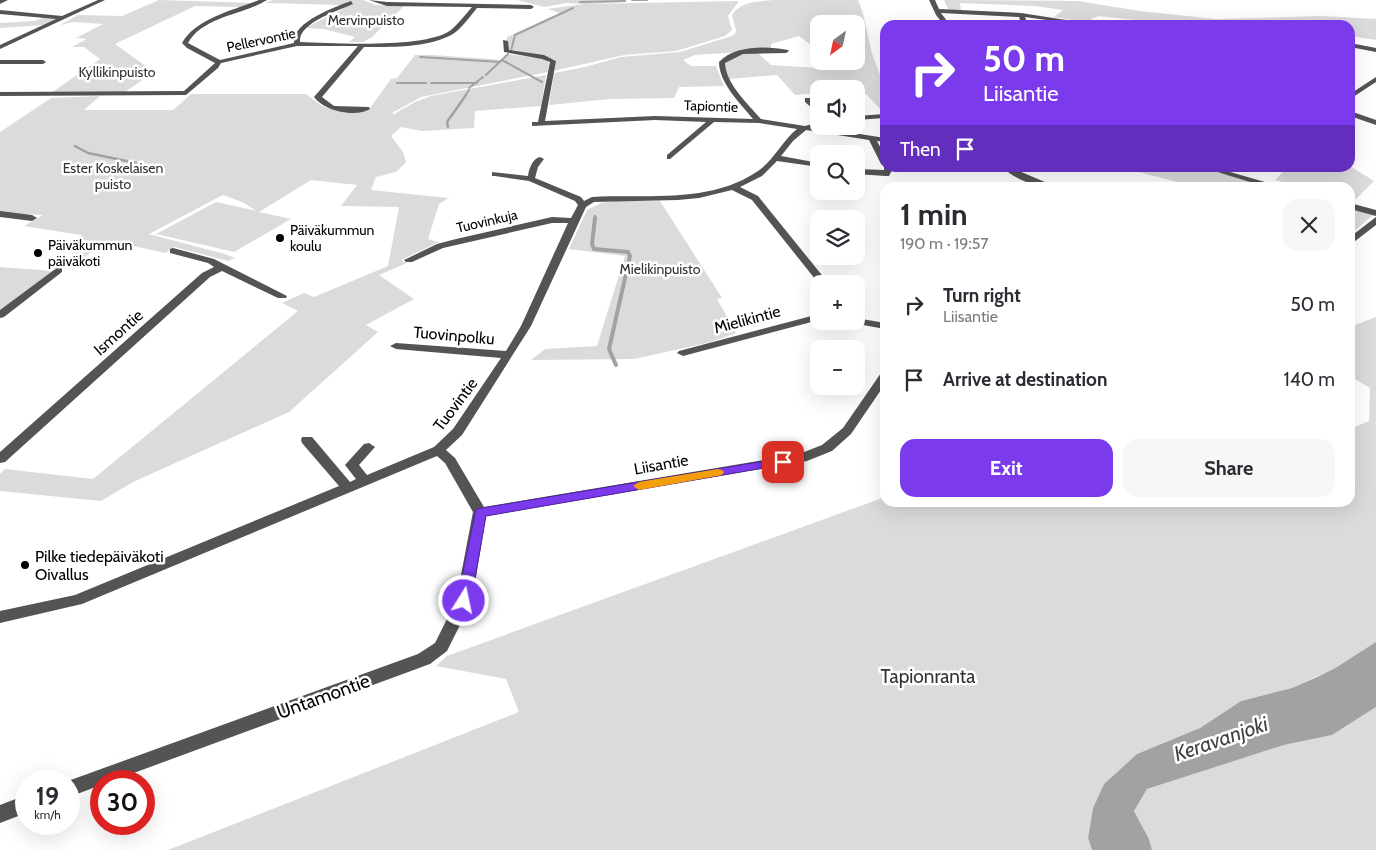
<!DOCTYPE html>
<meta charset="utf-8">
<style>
body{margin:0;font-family:Cabin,sans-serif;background:#f7f7f7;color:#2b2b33;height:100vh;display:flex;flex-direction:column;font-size:19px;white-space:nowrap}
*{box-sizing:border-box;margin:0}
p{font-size:16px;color:#7c7c81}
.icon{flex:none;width:28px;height:28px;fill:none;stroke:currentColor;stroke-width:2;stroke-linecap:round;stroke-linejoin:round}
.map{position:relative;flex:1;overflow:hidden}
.sheet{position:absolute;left:880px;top:182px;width:475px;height:325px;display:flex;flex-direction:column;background:#fff;border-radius:15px;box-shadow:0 5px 20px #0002}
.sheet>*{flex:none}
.top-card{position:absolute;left:880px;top:20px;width:475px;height:152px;border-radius:15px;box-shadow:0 5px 20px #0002;background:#7c3aed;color:#fff;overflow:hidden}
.needle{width:32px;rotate:213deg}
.fabs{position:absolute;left:810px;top:15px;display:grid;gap:10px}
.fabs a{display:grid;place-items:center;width:55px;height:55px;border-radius:10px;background:#fff;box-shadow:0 5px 20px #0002;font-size:25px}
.speed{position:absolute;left:15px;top:770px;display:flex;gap:10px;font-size:25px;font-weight:700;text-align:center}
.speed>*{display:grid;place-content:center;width:65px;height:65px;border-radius:50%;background:#fff;box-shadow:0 5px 20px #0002;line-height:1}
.speed small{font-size:12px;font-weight:400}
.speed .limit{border:8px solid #d22;background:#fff;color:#111}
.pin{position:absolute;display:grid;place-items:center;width:42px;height:42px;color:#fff;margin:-21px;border-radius:10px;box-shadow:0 2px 8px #0006}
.me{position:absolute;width:55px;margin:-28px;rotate:10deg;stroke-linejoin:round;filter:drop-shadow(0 0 4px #0008)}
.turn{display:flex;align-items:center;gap:18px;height:105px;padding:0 20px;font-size:22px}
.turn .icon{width:65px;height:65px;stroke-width:2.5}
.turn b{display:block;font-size:35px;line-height:42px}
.then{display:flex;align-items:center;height:48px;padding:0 20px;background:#0003;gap:10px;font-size:19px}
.round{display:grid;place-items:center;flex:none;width:52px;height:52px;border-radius:15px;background:#f7f7f7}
.summary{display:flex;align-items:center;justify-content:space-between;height:85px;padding:0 20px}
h1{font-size:30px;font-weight:700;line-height:38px}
.action{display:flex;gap:10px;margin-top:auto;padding:10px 20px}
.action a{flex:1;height:58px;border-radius:15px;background:#7c3aed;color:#fff;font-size:20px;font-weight:700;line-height:58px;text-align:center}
.action a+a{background:#f7f7f7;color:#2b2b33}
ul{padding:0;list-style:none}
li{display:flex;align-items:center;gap:15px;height:75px;padding:0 20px}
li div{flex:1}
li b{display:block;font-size:19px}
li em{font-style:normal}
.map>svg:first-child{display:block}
.green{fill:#dbdbdb}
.water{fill:#a2a2a2}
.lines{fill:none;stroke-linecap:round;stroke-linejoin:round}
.stream-far2{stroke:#a2a2a2;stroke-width:2}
.stream-far1{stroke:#a2a2a2;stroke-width:2.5}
.stream{stroke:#a2a2a2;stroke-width:4}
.minor{fill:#545454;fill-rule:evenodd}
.route{fill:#7c3aed;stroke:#51269a}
.slow{fill:#f59e0b}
.poi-dot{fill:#000;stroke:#fff;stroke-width:2}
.labels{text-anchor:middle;stroke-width:5;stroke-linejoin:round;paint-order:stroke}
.far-park-label{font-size:14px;fill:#323232;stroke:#fff}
.far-street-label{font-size:14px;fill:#000;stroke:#fff}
.far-poi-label{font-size:14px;fill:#000;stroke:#fff;text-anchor:start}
.street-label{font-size:16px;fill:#000;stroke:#fff}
.poi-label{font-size:16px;fill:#000;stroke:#fff;text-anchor:start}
.near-park-label{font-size:19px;fill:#323232;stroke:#fff}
.near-street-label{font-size:19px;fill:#000;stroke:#fff}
.near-water-label{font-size:21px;font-style:italic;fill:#434343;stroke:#fff}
</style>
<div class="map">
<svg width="1376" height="850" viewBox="0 0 1376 850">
<rect width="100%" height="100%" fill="#fff"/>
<g class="green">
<path d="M159,0L253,3L241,7L195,6L115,44L154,72L125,92L51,93L100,59L84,47H72L87,39L76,38L103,24L74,22L60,25L78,15L122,16Z"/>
<path d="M273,0H363L375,5L404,6L372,37L363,42H349L355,37L324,29L305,28L343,9L337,8L343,5L265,3Z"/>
<path d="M517,0H625L627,2L588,4L739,1L728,16L732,30L725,36L676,51L624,55L553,71L556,61L554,59L507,50V37L560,13L547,9L584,4L567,3L545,7Z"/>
<path d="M774,0H858C866,18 867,35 872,53C875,65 884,78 883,91H885V114L862,90L819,89V93L795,95L777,75L729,79L724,66L726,60L734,55L757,52L771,65L818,68L819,61H856V24H819V51L799,36L771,44V50L695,55L683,60L691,66H716L724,86L679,87L674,98L610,99L549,105L554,73L585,67L621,57L680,52L732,36L735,34L736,30L732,15C742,0 757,2 774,0Z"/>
<path d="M944,0L1078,1L1140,11L1216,19L1321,16L1376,19V40L1350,36V25H1183L1098,16L1086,22L1054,17L1063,10L1035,6L960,3L961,11H949Z"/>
<path d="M46,17L56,19L43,25L0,28V23L34,21Z"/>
<path d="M506,54L542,58L549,61L548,72L421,97L392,113L394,114L415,102L431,96L546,75L541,106L475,111L474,128L422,131L401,127L391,136L403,152L406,162L396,172L376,177L371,190L449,198L439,204L428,239L439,242L401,260L407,263L379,275L414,299L366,325L378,332L289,412L133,482L101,501L0,491V474L5,469L93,479L298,311L282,303L304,293L314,297L388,266L399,207L341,206L357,185L311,180L259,212L291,219L234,252L156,234L216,202L257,211L242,202L223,195L149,234L225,254L235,258L228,261L174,247L165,253L116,242L101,245L73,266H59L87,244L81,235L24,226L43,215L0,213V132L51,98L100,96L84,110H173L191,94H306L322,106L345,111H363L370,108L391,79L397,78L415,55H433L503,60Z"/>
<path d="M1350,166L1374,181L1354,201L1350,200V188L1304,187L1275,180L1287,168Z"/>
<path d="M1123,168H1201L1274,187H1197Z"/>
<path d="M618,201H660L722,298L717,299L736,333L711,342L634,359L531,360L545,349L597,346L625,256L569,249L587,210L601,203Z"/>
<path d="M1350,208L1373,215L1356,230L1350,229Z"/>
<path d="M0,267L53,271L0,310Z"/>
<path d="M1376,317V645L1337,667L1292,688L1241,701L1200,728L1137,754L1104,784L1093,808L1088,838L1092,850H168L519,712L506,679L436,666L447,656L885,497V502H1350V429L1369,421L1370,388L1350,376V327Z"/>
<path d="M1376,707V850H1152L1149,839L1134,811L1147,789L1284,745L1332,735Z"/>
</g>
<path class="water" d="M1376,642V707L1332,735L1284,745L1147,789L1134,811L1149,839L1152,850H1092L1088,838L1093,808L1104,784L1137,754L1200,728L1241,701L1292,688L1317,677L1337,667Z"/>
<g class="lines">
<g class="stream-far2">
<path d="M632,0H647"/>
<path d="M580,2L625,1"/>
<path d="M511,51L515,35L573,8"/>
<path d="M420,57L500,62"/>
<path d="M502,60L542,82"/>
<path d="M486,75L508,54"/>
<path d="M397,83H426"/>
<path d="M431,83H477"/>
<path d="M469,88L483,77"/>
<path d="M465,96L469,90"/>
</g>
<g class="stream-far1">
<path d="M448,127L447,122L466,95"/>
<path d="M75,146L88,153L136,163"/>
<path d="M595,219V216"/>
</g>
<path class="stream" d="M595,218L592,244L594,249L628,252L630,256L609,349L616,365"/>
<g class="minor">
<path d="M0,0H8L0,4Z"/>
<path d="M98,0H105L0,49V45L56,19L0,14V10L62,16Z"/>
<path d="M259,0H267C244,15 203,16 188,43L220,60L294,43C292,22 335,7 351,1L353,4C338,11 298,23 300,42C333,43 426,49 451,30C458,24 465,15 472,7L387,6L369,0L387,2L531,5L534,7L531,9L477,8C471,15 462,28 453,34C428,48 392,47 364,47L322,97L334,106L369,107L370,109C356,118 324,111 314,97L358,46H297L221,63L218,68L186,95L0,96V92L184,91L215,63L187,48L182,43C196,18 234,10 259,0Z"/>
<path d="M929,0H935L939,9L1021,13L1098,25H1082L1025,17L1028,25H1022L1019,17L941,13L950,25H944L936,15Z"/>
<path d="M503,40L508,41L509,50L544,55L556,61L545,121L655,116L753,119C740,103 719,83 719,62C735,45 767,46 788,50L789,51L786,53L743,54L725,63C726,84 748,104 761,119L805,126L819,122L820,126L816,127L885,138V142L877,141L885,156V168H891L892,170L889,176H886L856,174V169L884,170V166L881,164L869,140L806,130L793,141L781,156L819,163V167L777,161L762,176L740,187L758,196L829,284H819L752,200L732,190L699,198L678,200L594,202L586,207L531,326L462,435L446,450L455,458L484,507L799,454L822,445L843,428L881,373L885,371V384L851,434L832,451L807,461L486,516L472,601L447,651L430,664L112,781H101V785L69,797L68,781L418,654L435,643L456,601L473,512L445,463L437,456L82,604L0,623V611L75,595L339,486L302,443L301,440L302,437H312L350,482L356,479L345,465L364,444L369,443L375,447L359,465L367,475L434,447L453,429L501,358L396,349L390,346L396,343L506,351L521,326L568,223H552L443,248L412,262H406L404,260L437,244L456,239L552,217L571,218L578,205L575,201L529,181L495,176H492V172L528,176C529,169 532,159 540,157L544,159L538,167L535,178L581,197L584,201L592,197C646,194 710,204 758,171C774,160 782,141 797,129L759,123L714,122L670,159H667V155L706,122L655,120L532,126V122H538L550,62L542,59L504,52Z"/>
<path d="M1350,43L1376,48V52L1350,47Z"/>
<path d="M0,60H43L46,62L43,64H0Z"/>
<path d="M1376,77V82L1350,99V94Z"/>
<path d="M805,98H811L819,107V114L805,102Z"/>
<path d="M1350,111L1376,120V125L1350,116Z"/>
<path d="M885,114V118L856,120V116Z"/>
<path d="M1003,168H1012L1059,188C1040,188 1017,181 1003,168Z"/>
<path d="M1204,168H1216L1286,188H1270Z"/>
<path d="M1350,203L1376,210V216L1350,209Z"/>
<path d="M0,211L32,215L37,218L32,221L0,217Z"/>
<path d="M1376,217V225L1350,245V237Z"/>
<path d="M173,248L214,259L287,296L286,298H278L222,271L210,277L5,462L0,463V452L202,273L214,267L208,263L170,253V249Z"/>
<path d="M58,267L62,268V272L4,317L0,318V310Z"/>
<path d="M819,314V320L683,356L677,353L679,351Z"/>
<path d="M856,318L885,323V329L852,323L851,321H856Z"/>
<path d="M26,795V813L0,823V805Z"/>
</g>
</g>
<path class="route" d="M783,458L789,462L787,464L486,516L471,601L469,605L464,606L459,605L457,601L476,509Z"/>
<path class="slow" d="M718,469L722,470L724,472L722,475L639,490L633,486L639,482Z"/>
<g class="poi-dot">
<circle cx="280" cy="238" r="5"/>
<circle cx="38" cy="253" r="5"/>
<circle cx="25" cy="565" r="5"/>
</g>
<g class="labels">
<g class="far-park-label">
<text x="366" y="25">Mervinpuisto</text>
<text x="117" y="77">Kyllikinpuisto</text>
<text x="113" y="173">Ester Koskelaisen<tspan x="113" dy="16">puisto</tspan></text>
<text x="660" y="274">Mielikinpuisto</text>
</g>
<g class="far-street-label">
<text transform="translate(261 40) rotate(-12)" y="5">Pellervontie</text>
<text transform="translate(711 106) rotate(2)" y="5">Tapiontie</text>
<text transform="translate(487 221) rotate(-13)" y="5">Tuovinkuja</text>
</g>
<g class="far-poi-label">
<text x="290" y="235">Päiväkummun<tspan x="290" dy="16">koulu</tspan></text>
<text x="48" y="250">Päiväkummun<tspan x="48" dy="16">päiväkoti</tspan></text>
</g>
<g class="street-label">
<text transform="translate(747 319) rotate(-15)" y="6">Mielikintie</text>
<text transform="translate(118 332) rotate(-42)" y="6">Ismontie</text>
<text transform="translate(454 335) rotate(5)" y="6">Tuovinpolku</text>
<text transform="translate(455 404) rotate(-53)" y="6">Tuovintie</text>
<text transform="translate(661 464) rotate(-10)" y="6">Liisantie</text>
</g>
<g class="poi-label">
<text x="35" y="562">Pilke tiedepäiväkoti<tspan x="35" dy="18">Oivallus</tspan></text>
</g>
<g class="near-park-label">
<text x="928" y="683">Tapionranta</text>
</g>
<g class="near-street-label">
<text transform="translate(323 696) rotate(-20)" y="7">Untamontie</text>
</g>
<g class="near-water-label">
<text transform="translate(1221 739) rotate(-19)" y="7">Keravanjoki</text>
</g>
</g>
</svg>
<div class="fabs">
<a><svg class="needle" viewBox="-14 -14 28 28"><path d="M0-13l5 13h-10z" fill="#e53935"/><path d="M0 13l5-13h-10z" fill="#7c7c81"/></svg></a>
<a><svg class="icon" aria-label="sound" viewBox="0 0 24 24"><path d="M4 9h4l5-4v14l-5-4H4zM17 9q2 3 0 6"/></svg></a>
<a><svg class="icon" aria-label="search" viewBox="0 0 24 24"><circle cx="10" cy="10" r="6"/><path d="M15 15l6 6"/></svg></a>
<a><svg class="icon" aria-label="layers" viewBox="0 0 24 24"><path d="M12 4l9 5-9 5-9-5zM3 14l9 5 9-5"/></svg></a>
<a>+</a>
<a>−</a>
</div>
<div class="speed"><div>19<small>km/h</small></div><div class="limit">30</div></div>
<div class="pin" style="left:783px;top:462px;background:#d93025"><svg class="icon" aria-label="arrive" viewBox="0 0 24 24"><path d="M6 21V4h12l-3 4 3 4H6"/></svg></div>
<svg class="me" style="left:464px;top:601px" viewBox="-20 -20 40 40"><circle r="17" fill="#7c3aed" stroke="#fff" stroke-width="3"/><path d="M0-11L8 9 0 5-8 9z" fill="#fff"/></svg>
<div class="top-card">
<div class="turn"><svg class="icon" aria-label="right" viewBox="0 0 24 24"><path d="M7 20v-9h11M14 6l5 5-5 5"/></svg><div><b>50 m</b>Liisantie</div></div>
<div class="then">Then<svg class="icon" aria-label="arrive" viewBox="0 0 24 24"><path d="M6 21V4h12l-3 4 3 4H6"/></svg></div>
</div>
<section class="sheet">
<div class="summary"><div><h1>1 min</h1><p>190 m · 19:57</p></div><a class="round"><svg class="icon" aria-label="close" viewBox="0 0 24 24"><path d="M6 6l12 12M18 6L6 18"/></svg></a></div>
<ul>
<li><svg class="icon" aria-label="right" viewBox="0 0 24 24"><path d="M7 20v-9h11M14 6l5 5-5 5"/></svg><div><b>Turn right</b><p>Liisantie</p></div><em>50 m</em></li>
<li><svg class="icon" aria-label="arrive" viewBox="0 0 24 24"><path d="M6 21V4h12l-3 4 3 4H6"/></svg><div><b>Arrive at destination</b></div><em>140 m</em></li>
</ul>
<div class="action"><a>Exit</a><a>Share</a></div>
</section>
</div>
